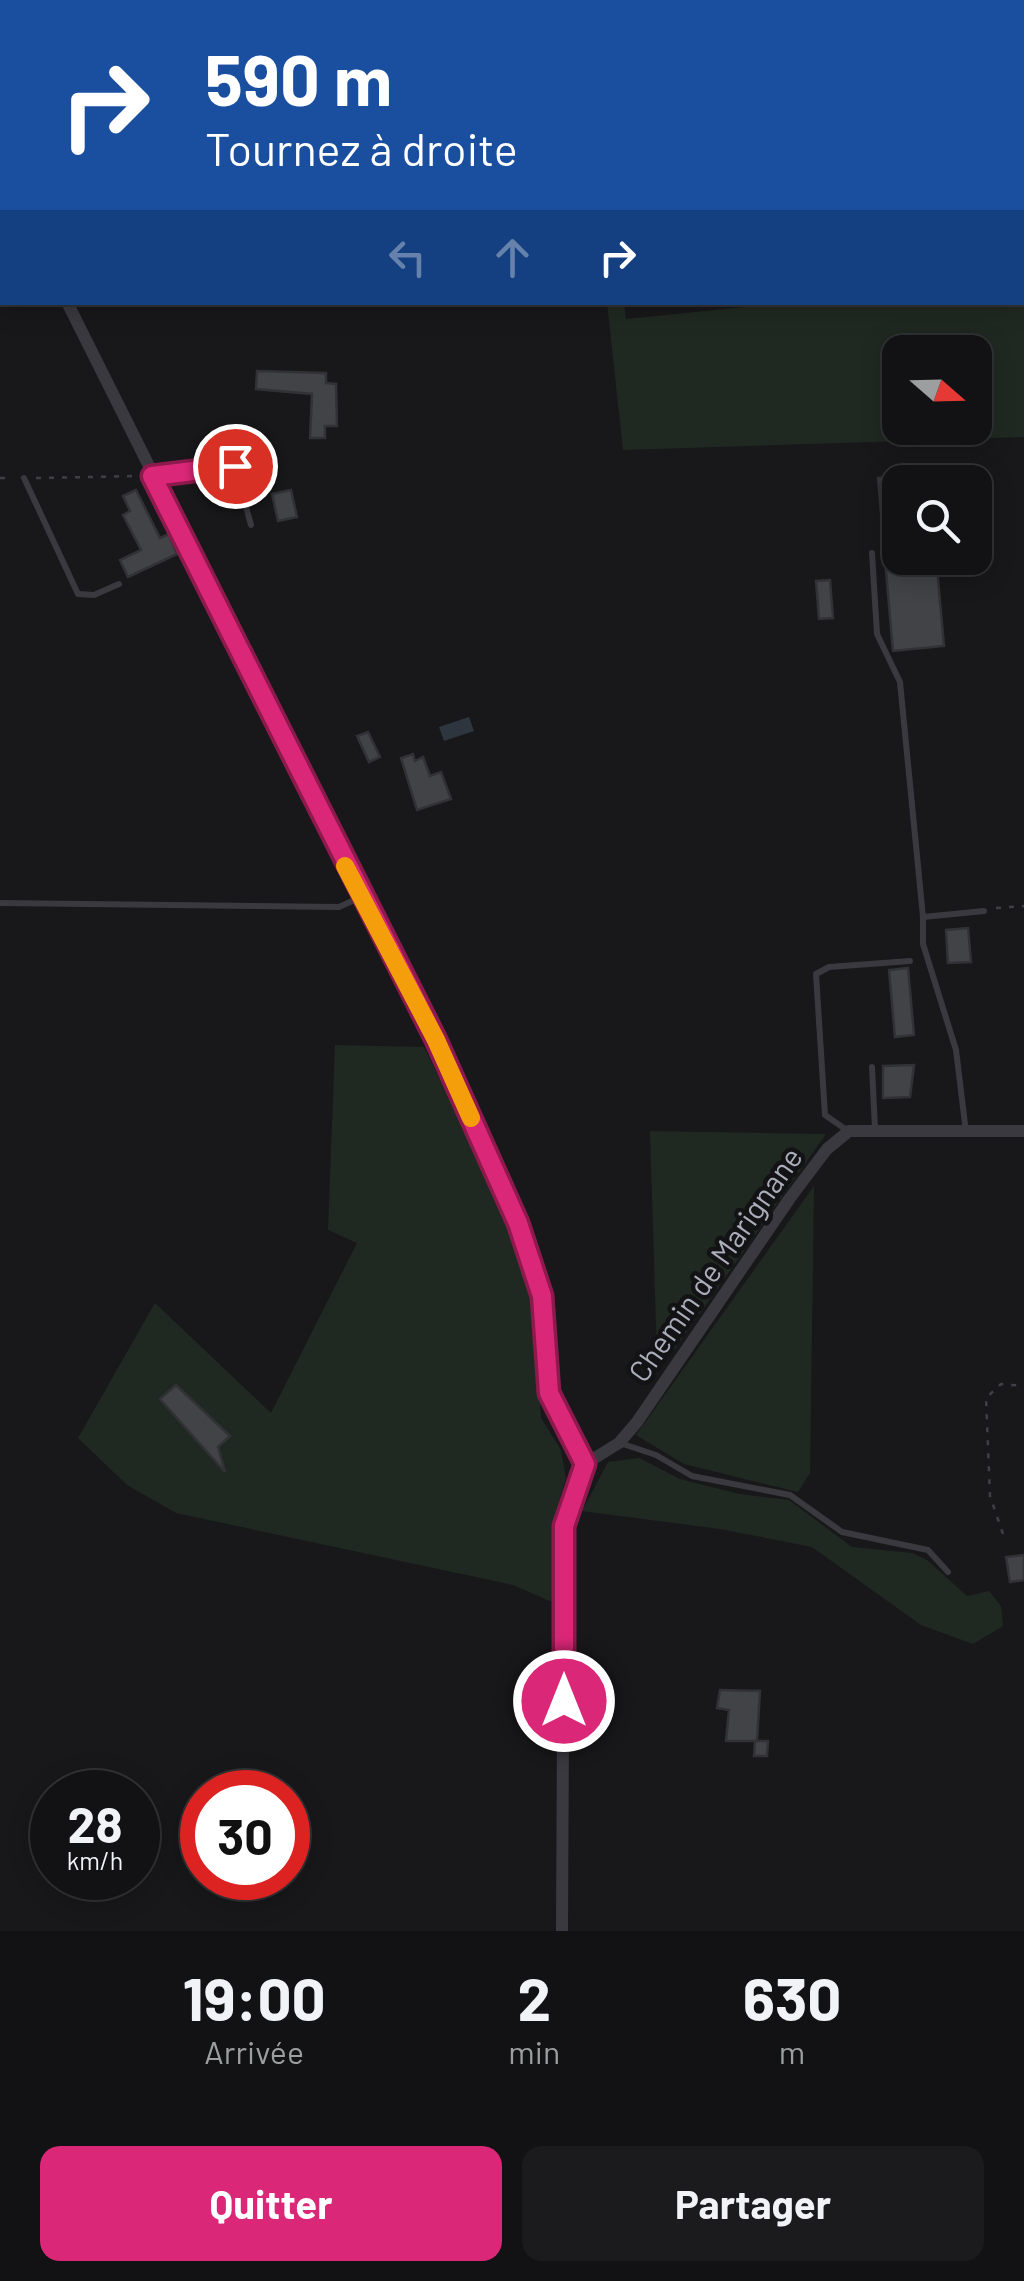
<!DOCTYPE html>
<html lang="fr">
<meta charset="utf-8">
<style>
body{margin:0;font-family:Barlow,sans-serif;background:#1b1b1d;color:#f1f3f6;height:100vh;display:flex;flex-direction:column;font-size:38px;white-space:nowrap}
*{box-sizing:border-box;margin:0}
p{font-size:32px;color:#9c9ea0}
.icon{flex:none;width:55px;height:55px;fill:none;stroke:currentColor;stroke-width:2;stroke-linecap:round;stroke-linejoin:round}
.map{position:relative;height:1931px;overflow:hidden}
.side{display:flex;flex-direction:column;background:#121214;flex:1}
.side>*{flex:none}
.guide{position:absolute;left:0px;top:0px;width:1025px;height:305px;box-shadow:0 5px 25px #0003,0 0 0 2px #313234;background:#1a4fa0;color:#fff;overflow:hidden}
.needle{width:65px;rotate:110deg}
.tools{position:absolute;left:882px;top:335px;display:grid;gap:20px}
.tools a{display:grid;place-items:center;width:110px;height:110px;border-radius:20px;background:#121214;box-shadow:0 5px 25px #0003,0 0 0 2px #313234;font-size:50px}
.speed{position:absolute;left:30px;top:1770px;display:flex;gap:20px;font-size:50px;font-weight:700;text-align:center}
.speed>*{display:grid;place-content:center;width:130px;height:130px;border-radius:50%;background:#121214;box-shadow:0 5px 25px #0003,0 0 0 2px #313234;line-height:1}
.speed small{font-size:25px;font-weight:400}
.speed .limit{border:15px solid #d22;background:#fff;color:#111}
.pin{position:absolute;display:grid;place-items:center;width:85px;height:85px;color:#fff;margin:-42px;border:5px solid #fff;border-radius:50%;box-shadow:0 2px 10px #0007}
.me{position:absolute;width:110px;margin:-55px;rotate:0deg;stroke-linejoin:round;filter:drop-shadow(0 0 8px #0008)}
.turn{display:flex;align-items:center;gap:35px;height:210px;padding:0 40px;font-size:45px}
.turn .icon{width:130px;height:130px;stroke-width:2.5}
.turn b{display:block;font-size:70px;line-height:85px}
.lanes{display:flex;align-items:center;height:95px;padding:0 40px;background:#0003;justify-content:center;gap:50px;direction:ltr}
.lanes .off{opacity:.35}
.eta{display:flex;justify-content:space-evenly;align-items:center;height:170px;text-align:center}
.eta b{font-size:60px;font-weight:700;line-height:70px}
.button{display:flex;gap:20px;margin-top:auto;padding:20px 40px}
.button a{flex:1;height:115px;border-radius:20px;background:#db2777;color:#fff;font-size:40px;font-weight:700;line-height:115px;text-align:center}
.button a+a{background:#1b1b1d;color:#f1f3f6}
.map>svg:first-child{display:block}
.green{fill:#202921;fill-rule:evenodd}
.water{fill:#2d363f}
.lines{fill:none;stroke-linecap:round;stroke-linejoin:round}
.stream{stroke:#2d363f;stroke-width:5}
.building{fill:#424347;stroke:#323236;stroke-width:2.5}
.path{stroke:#3f4046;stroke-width:2.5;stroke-dasharray:5 8;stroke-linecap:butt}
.service{stroke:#39393f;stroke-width:6}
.minor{stroke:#39393f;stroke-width:12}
.route-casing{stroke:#8e194d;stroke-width:25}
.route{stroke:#db2777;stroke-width:18}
.slow{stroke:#f59e0b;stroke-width:18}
.labels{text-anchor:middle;stroke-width:9;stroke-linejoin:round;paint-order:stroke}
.street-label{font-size:30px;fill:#aaaeba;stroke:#131315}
</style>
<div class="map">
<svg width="1024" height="1931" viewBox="0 0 1024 1931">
<rect width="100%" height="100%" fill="#18181a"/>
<g class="green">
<path d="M1024,285V437L623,450L607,303H624L626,319L795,302H1022ZM975,352V428H900V352Z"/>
<path d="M335,1045L424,1047L503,1209L534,1292L541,1418L561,1450L566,1478L555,1514L552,1602L513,1585L176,1513L127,1485L78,1438L155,1303L271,1413L357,1243L328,1230Z"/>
<path d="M650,1131L826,1134L672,1353L657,1358Z"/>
<path d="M814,1186L810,1473L798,1492L684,1464L636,1435Z"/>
<path d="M639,1458L680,1479L739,1494L789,1500L852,1547L912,1553L927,1560L967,1596L989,1591L1001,1606L1003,1626L973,1644L921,1625L812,1547L720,1529L582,1511L608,1462Z"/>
</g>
<path class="water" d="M469,717L474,731L444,741L439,727Z"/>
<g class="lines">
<g class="stream">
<path d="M968,0L970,2"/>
<path d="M1022,89L1024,92"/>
</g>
</g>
<g class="building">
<path d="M257,371L326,373V383L336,384L337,426H325V438H310L312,394L256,389Z"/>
<path d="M900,476V558H936L944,646L893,651L878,478Z"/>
<path d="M136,490L160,538L169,534L177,554L128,577L120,560L141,550L123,515L130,511L123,496Z"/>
<path d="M291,490L297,517L278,521L272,494Z"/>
<path d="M830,580L833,618L819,619L816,581Z"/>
<path d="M368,732L380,757L369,762L357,736Z"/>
<path d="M413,754L415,761L423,757L430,776L441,772L451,799L417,810L401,758Z"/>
<path d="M968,928L971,962L948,963L946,930Z"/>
<path d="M908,968L914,1035L895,1037L889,970Z"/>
<path d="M914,1065L910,1097L883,1098V1066Z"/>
<path d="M176,1385L230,1436L218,1447L225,1472L160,1399Z"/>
<path d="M1024,1555V1580L1010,1582L1006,1557Z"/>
<path d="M720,1690L760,1691L757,1741H726L729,1710L717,1708Z"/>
<path d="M755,1741H768L767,1756H754Z"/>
</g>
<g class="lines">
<g class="path">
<path d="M1022,12H1024"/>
<path d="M0,478H13"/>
<path d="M36,478L138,476"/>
<path d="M996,908L1024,906"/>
<path d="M1003,1534L990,1496L986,1398L1001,1384L1024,1386"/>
</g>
<g class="service">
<path d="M153,476L235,467L251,525"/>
<path d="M24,478L78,594L94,595L119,584"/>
<path d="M872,553L877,634L900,682L923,917"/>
<path d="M0,903L339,907L361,897"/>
<path d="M872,1067L875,1129"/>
<path d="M848,1131L825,1115L816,974L829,967L910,961"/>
<path d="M966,1132L956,1050L923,944V917L984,911"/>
<path d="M620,1443L656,1455L692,1476L790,1495L842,1532L928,1550L948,1572"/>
</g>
<g class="minor">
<path d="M980,0L981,2"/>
<path d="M50,2L51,0"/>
<path d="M1022,70L1024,72"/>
<path d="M67,302L436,1040L518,1223L542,1295L549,1393L585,1464L564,1526L562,1931"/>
<path d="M585,1464L619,1443L637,1422L790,1198L827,1149L849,1131H1024"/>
</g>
</g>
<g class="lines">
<g class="route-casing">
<path id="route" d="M235,466L152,476L436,1040L518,1223L542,1296L549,1393L585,1464L564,1526V1701"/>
</g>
<use href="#route" class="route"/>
<path class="slow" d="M345,866L436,1040L471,1118"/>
</g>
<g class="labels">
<g class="street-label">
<text transform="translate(716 1265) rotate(-55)" y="10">Chemin de Marignane</text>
</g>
</g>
</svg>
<div class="tools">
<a><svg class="needle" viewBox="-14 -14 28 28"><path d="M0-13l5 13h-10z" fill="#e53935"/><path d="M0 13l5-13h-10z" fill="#9c9ea0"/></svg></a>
<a><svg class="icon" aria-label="search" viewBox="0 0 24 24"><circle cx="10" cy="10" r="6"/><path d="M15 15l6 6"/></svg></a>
</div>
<div class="speed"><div>28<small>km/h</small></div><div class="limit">30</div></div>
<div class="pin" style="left:235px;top:466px;background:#d93025"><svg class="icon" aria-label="arrive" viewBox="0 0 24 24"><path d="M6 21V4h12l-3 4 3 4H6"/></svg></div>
<svg class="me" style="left:564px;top:1701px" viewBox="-20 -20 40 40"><circle r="17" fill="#db2777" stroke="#fff" stroke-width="3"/><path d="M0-11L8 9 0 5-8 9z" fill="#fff"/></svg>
<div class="guide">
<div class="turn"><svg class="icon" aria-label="right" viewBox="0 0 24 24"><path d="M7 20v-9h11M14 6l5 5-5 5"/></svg><div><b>590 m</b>Tournez à droite</div></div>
<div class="lanes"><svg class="icon off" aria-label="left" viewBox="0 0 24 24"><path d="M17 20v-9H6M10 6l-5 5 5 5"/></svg><svg class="icon off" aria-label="ahead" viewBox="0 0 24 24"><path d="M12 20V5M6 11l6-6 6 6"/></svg><svg class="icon" aria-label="right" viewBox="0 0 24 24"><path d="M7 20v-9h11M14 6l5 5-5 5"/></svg></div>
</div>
</div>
<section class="side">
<div class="eta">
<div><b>19:00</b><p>Arrivée</p></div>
<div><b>2</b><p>min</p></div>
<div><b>630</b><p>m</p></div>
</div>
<div class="button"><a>Quitter</a><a>Partager</a></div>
</section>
